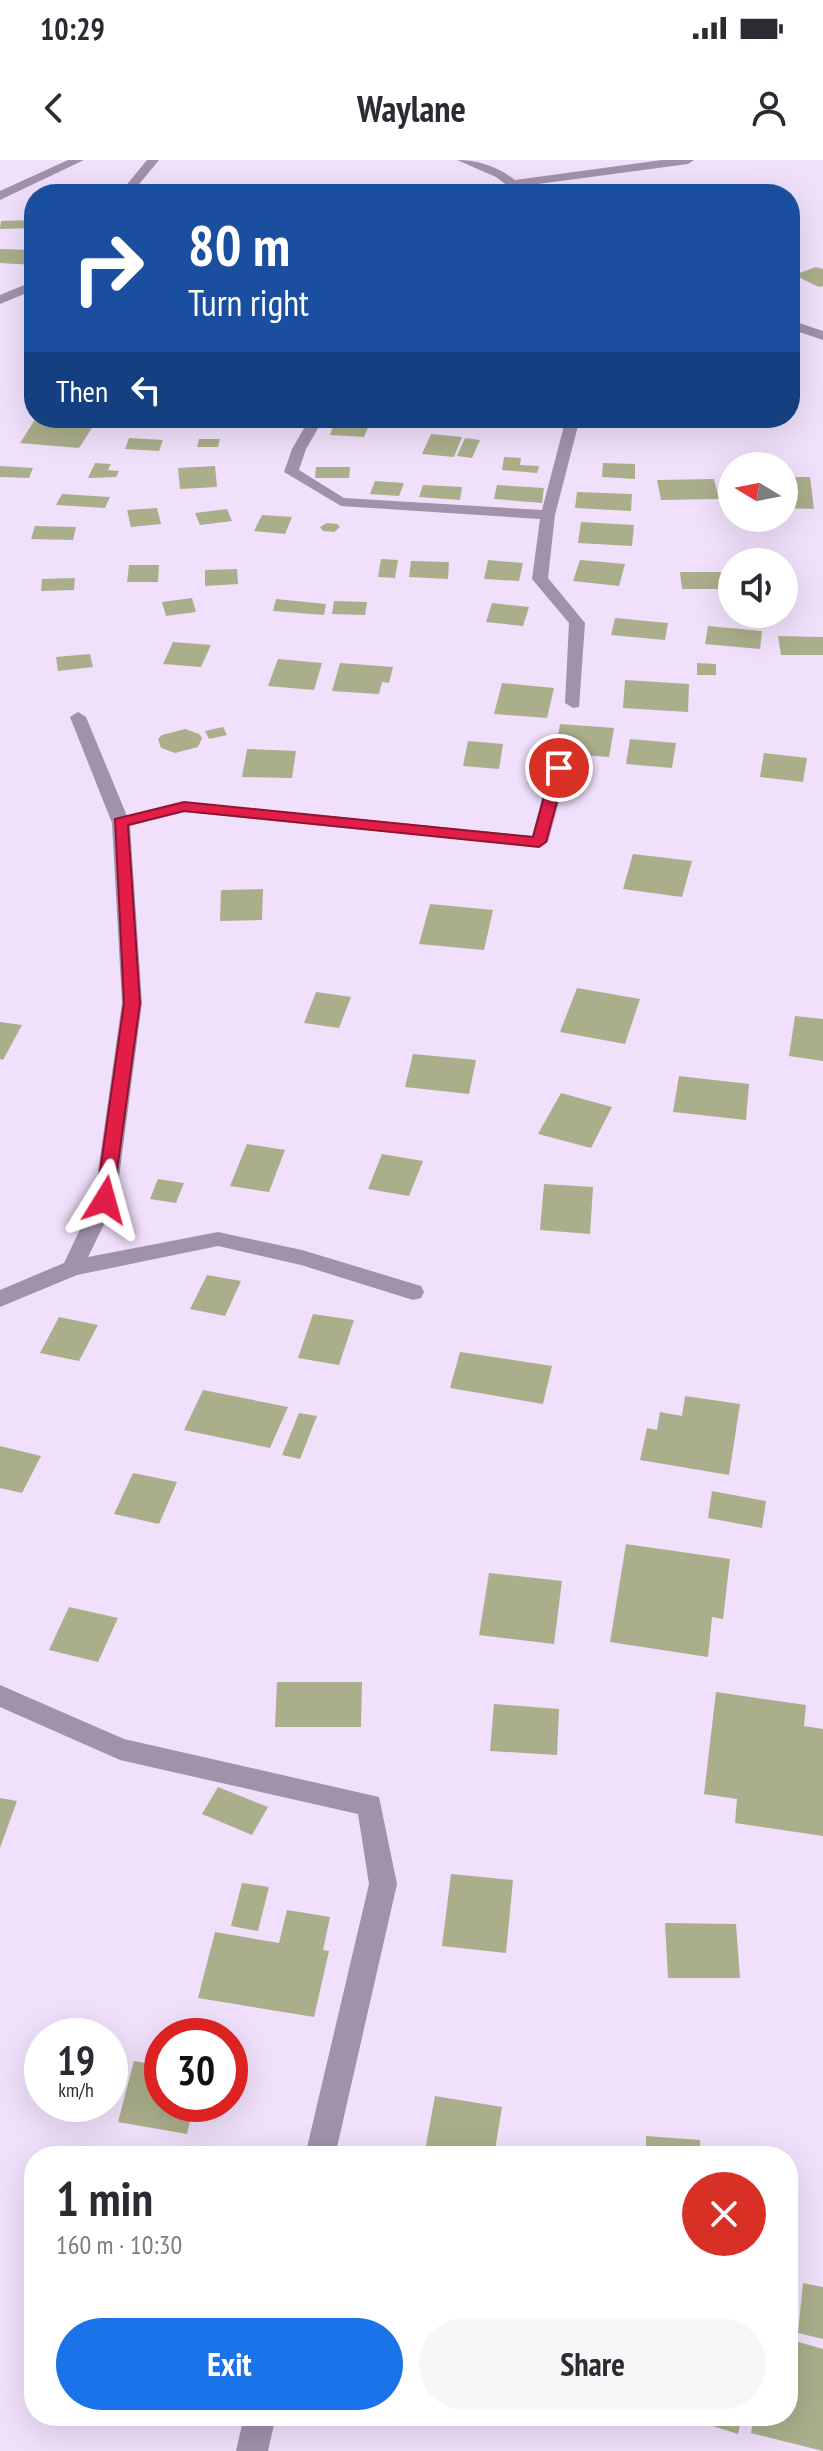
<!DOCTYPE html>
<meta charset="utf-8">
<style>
body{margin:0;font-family:"PT Sans Narrow",sans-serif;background:#f7f7f7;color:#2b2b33;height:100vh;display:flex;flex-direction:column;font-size:30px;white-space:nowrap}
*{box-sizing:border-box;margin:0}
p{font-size:26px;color:#7c7c81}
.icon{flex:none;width:44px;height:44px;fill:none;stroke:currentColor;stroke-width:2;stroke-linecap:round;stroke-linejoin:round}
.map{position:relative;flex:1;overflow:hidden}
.details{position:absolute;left:24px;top:1986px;width:774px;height:280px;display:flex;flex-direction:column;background:#fff;border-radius:32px;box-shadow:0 8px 32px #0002}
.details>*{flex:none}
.hud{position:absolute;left:24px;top:24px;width:776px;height:244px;border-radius:32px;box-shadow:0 8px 32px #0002;background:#1a4fa0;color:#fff;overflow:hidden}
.needle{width:52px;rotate:280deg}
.controls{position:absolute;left:718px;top:292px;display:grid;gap:16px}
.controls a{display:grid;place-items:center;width:80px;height:80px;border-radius:50%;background:#fff;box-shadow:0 8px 32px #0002;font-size:40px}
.speed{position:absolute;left:24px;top:1858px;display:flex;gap:16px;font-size:40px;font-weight:700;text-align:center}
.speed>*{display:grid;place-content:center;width:104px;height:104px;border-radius:50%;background:#fff;box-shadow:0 8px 32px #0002;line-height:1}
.speed small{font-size:20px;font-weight:400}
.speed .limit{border:12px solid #d22;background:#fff;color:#111}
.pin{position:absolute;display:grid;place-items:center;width:68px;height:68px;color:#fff;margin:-34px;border:4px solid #fff;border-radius:50%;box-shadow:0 2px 8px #0007}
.me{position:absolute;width:88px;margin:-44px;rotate:8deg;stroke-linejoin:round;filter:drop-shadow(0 0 6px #0008)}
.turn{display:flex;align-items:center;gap:28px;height:168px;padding:0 32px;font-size:36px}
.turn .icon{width:104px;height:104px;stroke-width:2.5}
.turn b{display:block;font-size:56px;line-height:68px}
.then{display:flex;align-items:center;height:76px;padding:0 32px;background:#0003;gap:16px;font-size:30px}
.round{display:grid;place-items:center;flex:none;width:84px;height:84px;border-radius:42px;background:#f7f7f7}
.overview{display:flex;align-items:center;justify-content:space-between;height:136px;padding:0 32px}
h1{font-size:48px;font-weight:600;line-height:60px}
.primary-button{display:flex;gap:16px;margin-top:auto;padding:16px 32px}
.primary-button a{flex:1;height:92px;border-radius:48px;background:#1a73e8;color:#fff;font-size:32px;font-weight:600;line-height:92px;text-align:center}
.primary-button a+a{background:#f7f7f7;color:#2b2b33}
.status{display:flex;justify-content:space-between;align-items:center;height:56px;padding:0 40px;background:#fff;direction:ltr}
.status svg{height:22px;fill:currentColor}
header{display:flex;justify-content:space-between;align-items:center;height:104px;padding:0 32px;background:#fff;font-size:36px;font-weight:600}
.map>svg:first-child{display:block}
.building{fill:#abae8b}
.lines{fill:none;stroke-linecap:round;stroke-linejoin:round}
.minor{fill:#a191ac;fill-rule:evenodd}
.route{fill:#e11d48;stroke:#92132f;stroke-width:2}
</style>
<div class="status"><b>10:29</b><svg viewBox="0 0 49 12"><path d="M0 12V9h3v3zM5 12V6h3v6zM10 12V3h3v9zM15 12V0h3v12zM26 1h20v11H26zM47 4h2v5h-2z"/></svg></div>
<header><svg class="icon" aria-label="back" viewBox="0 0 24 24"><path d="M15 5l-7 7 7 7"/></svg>Waylane<svg class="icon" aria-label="person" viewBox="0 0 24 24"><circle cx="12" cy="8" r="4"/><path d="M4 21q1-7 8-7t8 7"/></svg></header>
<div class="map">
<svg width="823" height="2291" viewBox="0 0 823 2291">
<rect width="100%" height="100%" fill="#f0e0fb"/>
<g class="building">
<path d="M34,60V68L0,69L1,61Z"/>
<path d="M0,89L34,90V105L0,103Z"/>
<path d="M816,107L823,109V126L819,127L794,115Z"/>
<path d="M36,258H79L97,260L79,288L20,283Z"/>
<path d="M234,258H287L283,265Z"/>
<path d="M357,264L369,265L364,277L330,275L333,266L355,268Z"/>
<path d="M431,274L462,277L454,297L422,294Z"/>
<path d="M129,278L163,280L159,291L125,289Z"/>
<path d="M465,278L480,280L472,298L457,296Z"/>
<path d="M199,279H220L218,287H197Z"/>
<path d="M504,297L521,298L520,305L539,306L537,313L502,310Z"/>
<path d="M95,303L111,304L108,310L119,311L116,317L88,318Z"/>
<path d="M603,303L635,304V319L602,317Z"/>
<path d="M0,306L33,308L29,318L0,317Z"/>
<path d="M215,306L217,327L180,329L178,308Z"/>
<path d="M316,307H350L349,318H315Z"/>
<path d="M784,317H810L814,349L784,348Z"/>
<path d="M714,319L719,339L661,340L657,320Z"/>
<path d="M375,321L404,323L399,336L370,334Z"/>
<path d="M423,325L462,327L460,340L419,337Z"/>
<path d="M497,325L544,328L542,343L494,339Z"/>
<path d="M577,332L632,334L631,351L575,348Z"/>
<path d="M62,334L110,337L105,348L56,345Z"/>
<path d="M157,348L161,364L131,367L127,350Z"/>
<path d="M227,349L232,361L200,365L195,353Z"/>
<path d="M262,355L292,357L285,374L254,371Z"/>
<path d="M581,362L634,365L632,386L578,383Z"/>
<path d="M327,363L337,364L340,367L334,372L323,371L320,367Z"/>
<path d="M35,366L76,367L73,380L31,379Z"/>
<path d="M381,399L398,400L395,418L378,417Z"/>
<path d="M488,400L523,403L519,421L484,419Z"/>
<path d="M580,400L625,404L619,426L573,421Z"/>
<path d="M411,401L449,402L448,419L409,417Z"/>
<path d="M129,405H159L158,422H127Z"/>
<path d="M237,409L238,424L205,426V410Z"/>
<path d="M680,412H732V429H682Z"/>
<path d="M75,418L74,430L41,431L42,419Z"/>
<path d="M192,438L196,452L166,456L162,442Z"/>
<path d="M276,439L326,444L324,455L273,451Z"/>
<path d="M334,441L367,442L365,455L332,454Z"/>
<path d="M492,443L529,447L523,466L486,462Z"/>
<path d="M615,458L668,463L665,480L611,475Z"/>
<path d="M708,466L762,471L760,489L705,484Z"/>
<path d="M778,476L823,477V495H781Z"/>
<path d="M173,482L211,485L201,507L163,504Z"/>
<path d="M90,494L93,507L58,511L56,497Z"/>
<path d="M278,499L322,503L314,530L268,526Z"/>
<path d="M340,503L393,507L389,523L382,522L379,534L332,531Z"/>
<path d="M697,503L716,504V515H697Z"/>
<path d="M625,520L689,524L688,552L623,548Z"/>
<path d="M502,523L554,528L547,558L494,554Z"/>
<path d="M560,564L614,568L609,597L555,593Z"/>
<path d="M223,567L227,575L209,579L205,571Z"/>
<path d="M185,569L199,574L202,578L198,587L175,593L161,588L158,579L162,575Z"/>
<path d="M630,579L676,583L672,608L626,604Z"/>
<path d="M468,581L503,584L499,609L463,606Z"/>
<path d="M247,589L296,591L292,618L242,617Z"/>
<path d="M764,593L807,598L803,622L760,617Z"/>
<path d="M633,694L692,701L682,737L623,729Z"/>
<path d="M263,729L262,760L220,761L221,730Z"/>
<path d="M430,744L493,750L484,790L419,784Z"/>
<path d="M577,828L640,839L625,884L560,872Z"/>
<path d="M316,832L351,837L339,868L304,863Z"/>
<path d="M795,856L823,859V901L789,896Z"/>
<path d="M0,862L22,865L3,900L0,899Z"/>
<path d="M413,894L476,900L469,934L405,927Z"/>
<path d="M679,916L749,924L746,960L673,952Z"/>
<path d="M561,933L612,947L591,988L538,974Z"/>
<path d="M247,984L285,990L269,1032L230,1026Z"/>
<path d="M382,994L423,1001L409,1036L368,1029Z"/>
<path d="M158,1019L184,1023L176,1043L150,1039Z"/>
<path d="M544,1024L593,1027L590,1074L540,1070Z"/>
<path d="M207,1115L241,1121L225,1156L190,1149Z"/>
<path d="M313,1154L354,1160L339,1205L298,1198Z"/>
<path d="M59,1157L98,1165L79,1201L40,1193Z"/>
<path d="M460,1192L552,1206L543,1244L450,1228Z"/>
<path d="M203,1230L288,1247L270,1288L184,1270Z"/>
<path d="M685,1236L740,1244L729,1315L640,1300L647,1268L657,1270L660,1252L682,1256Z"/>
<path d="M299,1253L317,1256L300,1299L282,1295Z"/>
<path d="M0,1286L41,1296L22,1333L0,1328Z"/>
<path d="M133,1313L177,1322L159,1364L114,1354Z"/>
<path d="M712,1331L766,1341L762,1368L708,1358Z"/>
<path d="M626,1384L730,1399L723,1459L712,1457L708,1497L610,1482Z"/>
<path d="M489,1413L562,1421L554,1484L479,1475Z"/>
<path d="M69,1447L118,1458L98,1502L49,1490Z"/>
<path d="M277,1522H362L361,1567H275Z"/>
<path d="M716,1532L806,1545L804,1566L823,1569V1676L735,1663L737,1639L704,1634Z"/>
<path d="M494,1544L559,1549L557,1595L490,1591Z"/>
<path d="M218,1627L268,1647L252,1675L202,1654Z"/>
<path d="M0,1638L17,1641L0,1688Z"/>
<path d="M451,1714L513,1720L506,1793L442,1786Z"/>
<path d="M242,1723L269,1727L258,1771L231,1766Z"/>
<path d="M287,1750L330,1757L323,1790L329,1791L314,1857L198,1838L215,1772L279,1783Z"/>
<path d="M665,1763L736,1764L740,1818H668Z"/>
<path d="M134,1901L162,1906V1944H194L187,1974L118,1962Z"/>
<path d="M435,1936L502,1947L494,1996H424Z"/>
<path d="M646,1976L700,1980L701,1996H646Z"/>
<path d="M803,2123L823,2127V2179L798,2173Z"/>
<path d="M788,2179L823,2189V2291L751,2273L754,2256H788Z"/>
<path d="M698,2256H742L738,2274L697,2261Z"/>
</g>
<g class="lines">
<g class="minor">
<path d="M68,0H84L0,40V31Z"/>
<path d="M147,0H159L131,34H119Z"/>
<path d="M457,0C479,0 498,7 515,20L662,0H694L688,4L523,26L531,34H518L496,17Z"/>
<path d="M34,121V130L0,144V135Z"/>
<path d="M790,160L823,171V180L790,169Z"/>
<path d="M310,258H324L306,289L299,310L344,338L542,350L566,258H580L555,355L548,418L585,463L579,547L573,548L565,543L569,463L532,419L540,359L341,346L284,312L292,289Z"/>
<path d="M78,552L86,557L127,656L184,642L532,676L550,608L559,603L568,608L548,682L539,687L184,652L130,666L142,843L116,1040L88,1097L218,1072L302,1090L421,1126L424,1132L421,1138L413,1140L301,1105L218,1086L77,1115L0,1147V1130L64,1103L94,1040L122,843L112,663L70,557Z"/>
<path d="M0,1525L124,1579L379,1637L397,1724L335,1996H305L369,1724L358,1654L120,1600L0,1547Z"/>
<path d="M244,2256H276L268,2291H236Z"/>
</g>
</g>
<path class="route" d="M559,604L566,608L546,682L539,687L184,651L128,665L140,843L113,1040L111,1044H98L96,1040L124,843L115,659L184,642L533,677L552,608Z"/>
</svg>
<div class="controls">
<a><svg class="needle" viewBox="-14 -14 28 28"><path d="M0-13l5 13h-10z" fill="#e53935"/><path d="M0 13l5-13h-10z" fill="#7c7c81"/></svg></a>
<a><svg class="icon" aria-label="sound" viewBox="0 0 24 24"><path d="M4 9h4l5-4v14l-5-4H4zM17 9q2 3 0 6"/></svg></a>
</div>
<div class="speed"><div>19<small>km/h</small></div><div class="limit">30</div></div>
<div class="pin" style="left:559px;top:608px;background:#d93025"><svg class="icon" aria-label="arrive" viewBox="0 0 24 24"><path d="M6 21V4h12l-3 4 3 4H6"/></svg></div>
<svg class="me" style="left:105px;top:1040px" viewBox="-20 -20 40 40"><path d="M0-17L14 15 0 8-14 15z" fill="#e11d48" stroke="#fff" stroke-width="4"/></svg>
<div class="hud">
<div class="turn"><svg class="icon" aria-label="right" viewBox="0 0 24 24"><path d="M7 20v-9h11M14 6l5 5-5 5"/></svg><div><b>80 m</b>Turn right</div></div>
<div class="then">Then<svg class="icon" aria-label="left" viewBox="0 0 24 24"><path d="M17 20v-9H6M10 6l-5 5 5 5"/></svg></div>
</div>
<section class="details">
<div class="overview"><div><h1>1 min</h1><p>160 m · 10:30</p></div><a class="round" style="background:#d93025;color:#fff"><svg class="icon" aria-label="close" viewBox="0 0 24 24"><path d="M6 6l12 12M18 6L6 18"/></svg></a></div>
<div class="primary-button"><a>Exit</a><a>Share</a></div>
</section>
</div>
